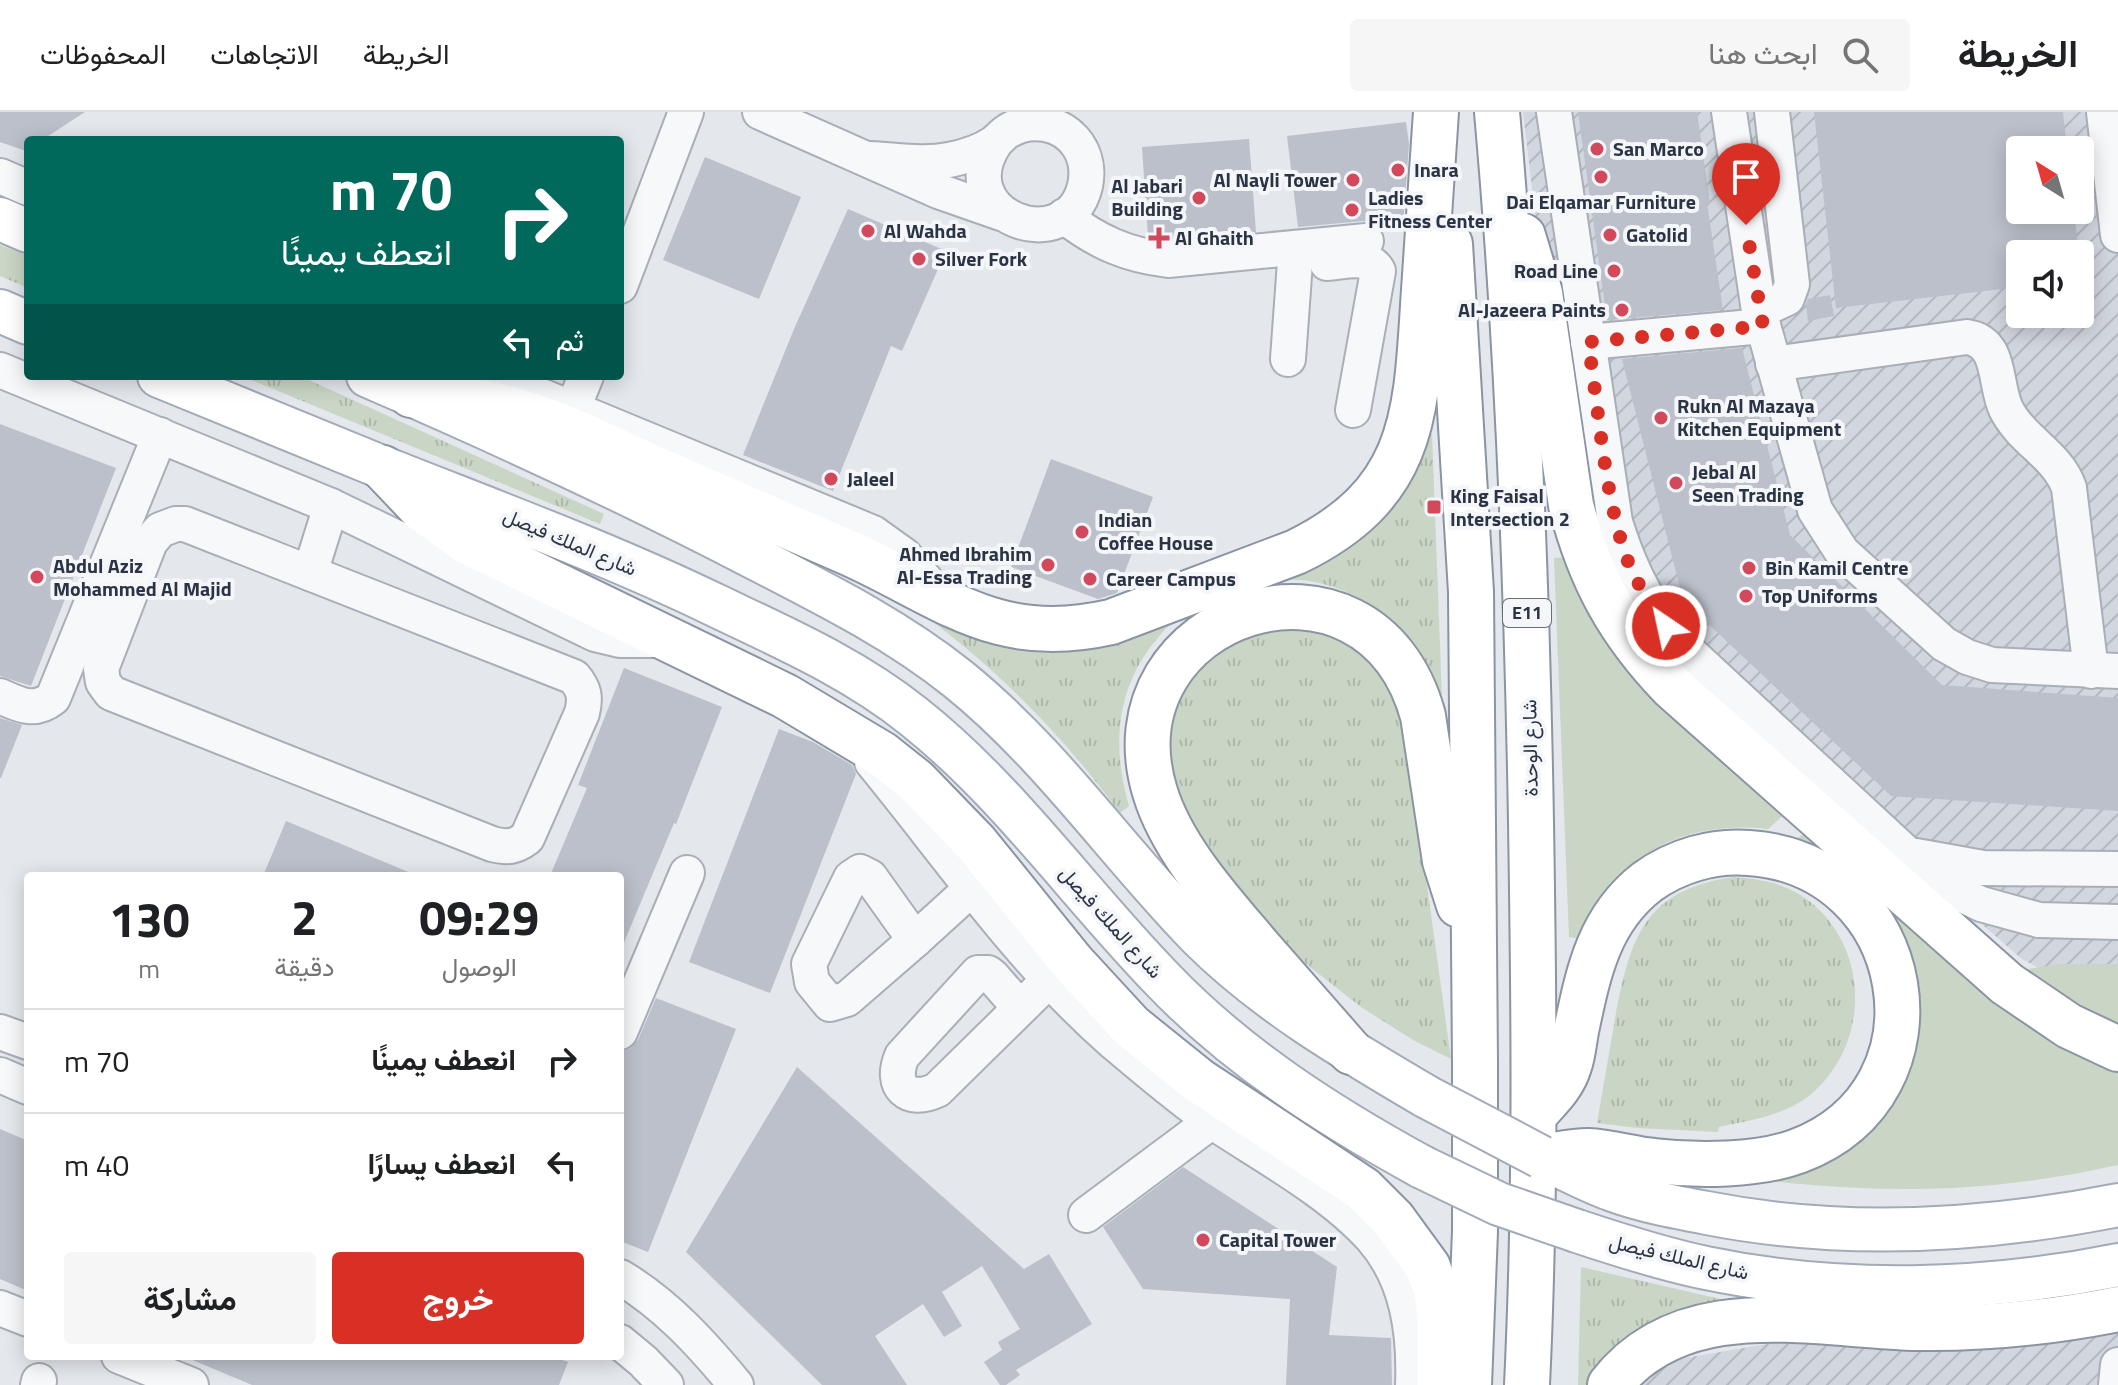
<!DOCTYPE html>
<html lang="ar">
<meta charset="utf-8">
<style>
body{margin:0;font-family:"Titillium Web",Vazirmatn,sans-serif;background:#f6f6f6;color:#202124;direction:rtl;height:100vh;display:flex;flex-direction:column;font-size:30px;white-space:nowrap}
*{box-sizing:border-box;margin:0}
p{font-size:26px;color:#757577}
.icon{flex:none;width:44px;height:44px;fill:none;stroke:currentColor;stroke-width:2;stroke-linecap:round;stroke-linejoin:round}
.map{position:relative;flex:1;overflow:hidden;direction:ltr}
.sheet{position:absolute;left:24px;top:760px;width:600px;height:488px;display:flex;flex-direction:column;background:#fff;border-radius:8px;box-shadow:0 4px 20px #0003;direction:rtl}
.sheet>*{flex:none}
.top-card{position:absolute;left:24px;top:24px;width:600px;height:244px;border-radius:8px;box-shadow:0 4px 20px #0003;direction:rtl;background:#00695c;color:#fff;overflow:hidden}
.needle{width:52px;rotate:323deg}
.tools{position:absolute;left:2006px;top:24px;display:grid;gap:16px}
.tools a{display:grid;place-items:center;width:88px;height:88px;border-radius:8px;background:#fff;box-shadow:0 4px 20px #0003;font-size:40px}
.pin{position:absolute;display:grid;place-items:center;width:68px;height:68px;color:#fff;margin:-82px -34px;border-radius:50% 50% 50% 0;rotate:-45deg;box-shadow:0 0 8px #0007}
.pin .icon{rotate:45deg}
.me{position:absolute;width:88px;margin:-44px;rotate:326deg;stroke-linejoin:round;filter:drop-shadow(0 0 6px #0008)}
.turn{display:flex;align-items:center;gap:28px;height:168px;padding:0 40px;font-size:36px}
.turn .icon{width:104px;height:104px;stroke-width:2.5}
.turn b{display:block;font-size:56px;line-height:68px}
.then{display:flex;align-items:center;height:76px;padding:0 40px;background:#0003;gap:16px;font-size:30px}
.eta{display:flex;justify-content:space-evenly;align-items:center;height:136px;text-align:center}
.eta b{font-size:48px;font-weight:700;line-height:56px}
.cta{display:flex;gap:16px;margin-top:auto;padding:16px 40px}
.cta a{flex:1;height:92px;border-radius:8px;background:#d93025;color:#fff;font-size:32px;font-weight:700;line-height:92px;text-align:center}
.cta a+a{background:#f6f6f6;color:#202124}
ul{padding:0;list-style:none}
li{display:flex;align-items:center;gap:24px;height:104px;padding:0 40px;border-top:2px solid #e0e0e0}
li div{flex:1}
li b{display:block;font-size:30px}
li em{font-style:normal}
header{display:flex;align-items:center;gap:48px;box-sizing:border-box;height:112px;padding:0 40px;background:#fff;border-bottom:2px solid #e0e0e0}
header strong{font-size:38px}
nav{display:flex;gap:44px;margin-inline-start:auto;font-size:28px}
.search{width:560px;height:72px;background:#f6f6f6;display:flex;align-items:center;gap:20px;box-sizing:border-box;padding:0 28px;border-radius:8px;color:#757577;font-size:30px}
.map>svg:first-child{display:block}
.industrial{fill:url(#industrial-furrows);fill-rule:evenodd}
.grass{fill:url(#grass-tufts)}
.garden{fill:#c9d6c5}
.building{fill:#bbc0ca}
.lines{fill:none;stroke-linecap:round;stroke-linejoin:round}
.minor-casing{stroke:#a9aeb7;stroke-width:38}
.major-casing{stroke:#a3abb8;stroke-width:46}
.highway-casing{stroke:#8b94a3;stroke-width:48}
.minor{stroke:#f7f8fa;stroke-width:34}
.major{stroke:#fff;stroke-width:42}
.highway{stroke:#fff;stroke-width:44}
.major-bridge-casing{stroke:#a3abb8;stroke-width:46;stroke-linecap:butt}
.major-bridge{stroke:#fff;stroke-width:42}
.route{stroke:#d93025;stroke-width:14;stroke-dasharray:0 25.2}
.poi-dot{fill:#d1495b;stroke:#f4f6f9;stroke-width:3}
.labels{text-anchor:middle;stroke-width:8;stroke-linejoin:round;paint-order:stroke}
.shield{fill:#f4f6f9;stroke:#676e7b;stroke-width:2}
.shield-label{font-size:18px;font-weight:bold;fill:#2b3445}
.poi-label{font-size:20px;font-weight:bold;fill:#2b3445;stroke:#f4f6f9;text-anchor:start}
.street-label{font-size:20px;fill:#2b3445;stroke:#f4f6f9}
</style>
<header>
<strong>الخريطة</strong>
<div class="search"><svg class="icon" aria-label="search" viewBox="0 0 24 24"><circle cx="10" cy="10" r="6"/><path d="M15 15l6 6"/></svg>ابحث هنا</div>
<nav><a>الخريطة</a><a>الاتجاهات</a><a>المحفوظات</a></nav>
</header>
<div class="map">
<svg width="2118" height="1273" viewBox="0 0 2118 1273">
<defs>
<pattern id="industrial-furrows" width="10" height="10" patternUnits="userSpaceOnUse" patternTransform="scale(2)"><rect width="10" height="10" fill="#d2d6de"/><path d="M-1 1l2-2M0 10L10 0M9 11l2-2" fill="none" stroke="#b4b8c0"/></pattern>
<pattern id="grass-tufts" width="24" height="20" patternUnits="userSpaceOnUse" patternTransform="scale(2)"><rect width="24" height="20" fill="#c9d6c5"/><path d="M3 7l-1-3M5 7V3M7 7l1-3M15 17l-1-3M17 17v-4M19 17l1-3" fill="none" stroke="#adb8ab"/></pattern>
</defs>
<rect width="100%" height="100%" fill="#e4e7ec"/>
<g class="industrial">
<path d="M1523,0H2118V886L2091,885L2022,847L1895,737L1661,562L1558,297ZM2020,38H2080V98H2020ZM2020,142H2080V202H2020Z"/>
<path d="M2118,1129V1273H1631L1667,1249L1890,1211L2082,1145Z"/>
</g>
<g class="grass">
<path d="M0,133L28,144V176L0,164Z"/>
<path d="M242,264H300L604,402L600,412Z"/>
<path d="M1416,321L1432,322L1442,586C1416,516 1353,462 1275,468C1258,470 1239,481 1224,488C1209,494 1191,498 1178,506C1167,513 1157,527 1149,537C1115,584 1113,640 1129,694L1120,701C1061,622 1000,559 921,501L1006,522L1263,461Z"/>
<path d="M1271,512L1331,521L1367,544L1393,579L1406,621L1451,947L1413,928L1361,895L1296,844L1191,723L1162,637L1188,557Z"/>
<path d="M1734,765C1763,767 1792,773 1814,793C1871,843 1868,935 1810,983C1784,1004 1750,1008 1719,1015L1718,1020L1638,1016L1597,1011C1603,976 1609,941 1615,907C1630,827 1643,778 1734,765Z"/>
<path d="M1581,1155L1729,1189L1595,1273H1578Z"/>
</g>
<g class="garden">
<path d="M1572,445L1789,698L1768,717C1712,711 1655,724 1617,768C1603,784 1594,808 1583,827L1569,825L1554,446Z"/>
<path d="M1811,716L2118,949V1053C1997,1080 1885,1083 1762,1068L1905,939L1837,747L1798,726Z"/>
<path d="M2057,852H2118V914L2087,901L2023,858Z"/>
</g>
<g class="building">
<path d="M0,0H85L42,28H28L26,39L0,30Z"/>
<path d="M1578,0H1697L1710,91H1707L1723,198L1607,208Z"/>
<path d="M1814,0H2063L2067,38H2020V98H2074L2079,142H2020V175L1836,196Z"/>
<path d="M1406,10L1409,32L1403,114L1382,117L1374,111L1364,109L1298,115L1287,24Z"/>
<path d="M1249,27L1256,120L1169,128L1148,124L1142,35Z"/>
<path d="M705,45L801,85L759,187L663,148Z"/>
<path d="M848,97L946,139L902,239L891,234L833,379L743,343L794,217Z"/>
<path d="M1830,183L1834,204L1808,209L1806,193L1808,187Z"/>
<path d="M1742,236L1790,423L1942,573L2118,586V699L1891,684L1683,488L1622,247Z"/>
<path d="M0,312L116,356L31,574L0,564Z"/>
<path d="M1051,347L1153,385L1117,481L1098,487L1011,455Z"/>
<path d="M624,556L722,595L676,712L674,711L620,840V764H550L587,676L578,673Z"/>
<path d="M0,606L22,613L1,666H0Z"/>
<path d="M779,617L813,630L852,653L856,662L770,881L689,850Z"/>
<path d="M286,709L418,764H263Z"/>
<path d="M656,886L736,917L648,1140L620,1129V940L631,936L638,928Z"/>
<path d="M797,955L1024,1157L1049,1142L1092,1212L1016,1258L1020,1263L1006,1273H1000L984,1250L1002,1238L998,1230L1020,1217L982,1154L942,1180L962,1214L944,1225L923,1192L875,1224L907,1273H822L686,1140Z"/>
<path d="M0,1017L28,1029V1179L0,1167Z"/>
<path d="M1183,1055L1337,1155L1329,1223L1391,1226L1392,1273H1286L1290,1187L1143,1177L1103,1115Z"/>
<path d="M183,1244H551L568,1250L559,1273H252Z"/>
</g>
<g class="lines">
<g class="minor-casing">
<g id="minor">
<path d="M760,0L938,79L1001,101"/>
<path d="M1554,0L1615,410C1633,467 1651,499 1692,543L1907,742L1954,779L1981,792L2039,808L2118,810"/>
<path d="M1729,0L1759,199L1815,398L1842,440L1944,532L1967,545L1992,553L2118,559"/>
<path d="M2104,0L2118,123"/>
<path d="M870,47C895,48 923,53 949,48C964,45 981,40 994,31C999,27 1003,22 1008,19C1031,5 1062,10 1078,33C1086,45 1088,60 1085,74C1067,149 947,103 995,31"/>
<path d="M0,64L28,76"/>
<path d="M1064,104C1097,130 1127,143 1168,148L1366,129"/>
<path d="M1327,151C1345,150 1369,142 1378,159L1353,298"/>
<path d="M620,174L686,0"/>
<path d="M1759,199L1787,186L1792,172L1772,0"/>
<path d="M1588,230L1763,214"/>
<path d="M1288,247L1296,136"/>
<path d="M1773,252L1967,225C2002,230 1994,272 2006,297C2022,329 2058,343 2069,376L2091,559"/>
<path d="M0,258L331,394L595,522L620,528H667"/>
<path d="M493,264L873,421L905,444L934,478"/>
<path d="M573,296L586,264"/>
<path d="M176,412H185L574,565C584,577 586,585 582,601L527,726C515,735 507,736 492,732L111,581L103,570L101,557L150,430L160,418Z"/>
<path d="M310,461L331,394"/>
<path d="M0,584C20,593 34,601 53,586L160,323"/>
<path d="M872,650C950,745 1019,847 1112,929C1145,957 1180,987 1216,1012C1266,1045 1332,1081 1372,1126C1408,1167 1415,1221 1413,1273"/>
<path d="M1916,744L1983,756L2118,757"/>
<path d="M860,760L870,765L915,828L847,887L830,892L812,870L809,852L851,766Z"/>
<path d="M915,828L971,777"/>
<path d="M1020,896L992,864L988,861H978L902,944C889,974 908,992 937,978L1049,868"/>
<path d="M0,920L28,930"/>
<path d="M620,920L687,761"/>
<path d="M0,963L28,975"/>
<path d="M1086,1103L1212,1009"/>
<path d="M620,1165C666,1192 702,1232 736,1273"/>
<path d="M0,1196L28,1207"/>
<path d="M620,1230L643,1249L666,1273"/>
<path d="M119,1244L191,1273"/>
<path d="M38,1273L39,1269"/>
<path d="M2116,1273L2118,1253"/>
</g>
</g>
<g class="major-casing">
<g id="major">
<path d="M0,107L28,119"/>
<path d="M0,199L28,211"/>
<path d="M159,264C234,295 309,326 384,356C495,400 607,441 715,493C784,526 853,556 913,604C1009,680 1079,782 1164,869C1238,946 1329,1004 1422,1055"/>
<path d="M368,264C500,321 630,381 757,447C827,483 897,518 958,567C1051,642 1117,740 1199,824C1265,890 1347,938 1427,985"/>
<path d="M1541,1045C1564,1056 1588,1069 1613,1078C1643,1089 1675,1095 1707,1101C1844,1128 1982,1120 2118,1093"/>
<path d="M1577,1119C1619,1133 1662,1147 1706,1156C1840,1184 1985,1180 2118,1153"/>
</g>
</g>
<g class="highway-casing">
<g id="highway">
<path d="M1497,0C1518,236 1527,473 1531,710C1534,898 1536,1085 1527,1273"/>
<path d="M1523,124L1540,181L1571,393C1590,467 1619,520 1672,575L2007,872L2069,914L2118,937"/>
<path d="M1450,132L1471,480L1475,951V1119L1469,1273"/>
<path d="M411,283C439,284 468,287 495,293C554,306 610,337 665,361C726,388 788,414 849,441C946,485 996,536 1111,510L1296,440C1419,380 1416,298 1424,178C1428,118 1432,59 1436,0"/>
<path d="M383,356L422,397L468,430L785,584L882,642L916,669L976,731L1073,851L1131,914L1198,968L1363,1077L1393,1107L1428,1155L1436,1178L1440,1206V1273"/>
<path d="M1351,940C1320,905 1290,870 1259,835C1222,791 1172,737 1155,680C1100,500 1370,410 1423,604L1445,749L1459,793"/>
<path d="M1534,1003C1547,988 1563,974 1569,954C1573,943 1574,930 1576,919C1588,862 1598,808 1647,770C1676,749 1713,738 1749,741C1915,752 1956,979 1798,1039C1758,1054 1697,1054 1654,1049C1632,1047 1611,1040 1588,1039C1572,1039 1556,1043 1541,1045"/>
<path d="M1610,1273C1684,1178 1815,1214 1918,1216C1984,1217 2053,1210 2118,1197"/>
</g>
</g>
<use href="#minor" class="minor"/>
<use href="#major" class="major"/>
<use href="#highway" class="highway"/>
<g class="major-bridge-casing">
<g id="major-bridge">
<path d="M1427,985L1541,1045"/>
<path d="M1422,1055L1499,1092L1577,1119"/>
</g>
</g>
<use href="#major-bridge" class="major-bridge"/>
</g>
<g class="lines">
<path class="route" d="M1666,514C1651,492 1635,470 1626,444C1604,381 1599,297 1588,230L1763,214L1746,113"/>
</g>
<g class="poi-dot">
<circle cx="1597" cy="37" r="8"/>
<circle cx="1398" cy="58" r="8"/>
<circle cx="1601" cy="65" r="8"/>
<circle cx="1353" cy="68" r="8"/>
<circle cx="1199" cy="86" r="8"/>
<circle cx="1352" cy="98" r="8"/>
<circle cx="868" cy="119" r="8"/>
<circle cx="1610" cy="123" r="8"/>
<path d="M1155 114h8v8h8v8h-8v8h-8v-8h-8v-8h8z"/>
<circle cx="919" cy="147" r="8"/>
<circle cx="1614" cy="159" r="8"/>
<circle cx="1622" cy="198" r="8"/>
<circle cx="1661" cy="306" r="8"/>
<circle cx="831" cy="367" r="8"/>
<circle cx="1676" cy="371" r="8"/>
<rect x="1426" y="387" width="16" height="16" rx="4"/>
<circle cx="1082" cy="420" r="8"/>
<circle cx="1048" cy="453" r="8"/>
<circle cx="1749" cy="456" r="8"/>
<circle cx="37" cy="465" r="8"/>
<circle cx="1090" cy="467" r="8"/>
<circle cx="1746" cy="484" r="8"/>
<circle cx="1203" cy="1128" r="8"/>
</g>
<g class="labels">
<rect class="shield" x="1503" y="487" width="48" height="28" rx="6"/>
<g class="shield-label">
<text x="1527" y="507">E11</text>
</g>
<g class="poi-label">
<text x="1613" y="44">San Marco</text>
<text x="1414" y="65">Inara</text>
<text x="1337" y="75" text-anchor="end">Al Nayli Tower</text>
<text x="1183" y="81" text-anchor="end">Al Jabari<tspan x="1183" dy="23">Building</tspan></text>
<text x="1368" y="93">Ladies<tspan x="1368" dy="23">Fitness Center</tspan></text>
<text x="1601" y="97" text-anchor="middle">Dai Elqamar Furniture</text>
<text x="884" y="126">Al Wahda</text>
<text x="1626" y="130">Gatolid</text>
<text x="1175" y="133">Al Ghaith</text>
<text x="935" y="154">Silver Fork</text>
<text x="1598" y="166" text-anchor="end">Road Line</text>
<text x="1606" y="205" text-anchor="end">Al-Jazeera Paints</text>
<text x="1677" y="301">Rukn Al Mazaya<tspan x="1677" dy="23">Kitchen Equipment</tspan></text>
<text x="1692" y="367">Jebal Al<tspan x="1692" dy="23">Seen Trading</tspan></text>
<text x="847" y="374">Jaleel</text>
<text x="1450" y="391">King Faisal<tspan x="1450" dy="23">Intersection 2</tspan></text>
<text x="1098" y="415">Indian<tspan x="1098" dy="23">Coffee House</tspan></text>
<text x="1032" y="449" text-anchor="end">Ahmed Ibrahim<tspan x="1032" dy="23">Al-Essa Trading</tspan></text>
<text x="53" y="461">Abdul Aziz<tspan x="53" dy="23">Mohammed Al Majid</tspan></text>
<text x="1765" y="463">Bin Kamil Centre</text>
<text x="1106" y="474">Career Campus</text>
<text x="1762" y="491">Top Uniforms</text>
<text x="1219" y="1135">Capital Tower</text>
</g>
<g class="street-label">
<text transform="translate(570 430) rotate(23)" y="7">شارع الملك فيصل</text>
<text transform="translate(1530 636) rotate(-91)" y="7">شارع الوحدة</text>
<text transform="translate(1111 810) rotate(48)" y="7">شارع الملك فيصل</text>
<text transform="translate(1679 1145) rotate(13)" y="7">شارع الملك فيصل</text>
</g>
</g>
</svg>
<div class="tools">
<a><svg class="needle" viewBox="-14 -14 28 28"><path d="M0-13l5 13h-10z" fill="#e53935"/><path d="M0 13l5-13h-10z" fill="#757577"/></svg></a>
<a><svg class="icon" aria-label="sound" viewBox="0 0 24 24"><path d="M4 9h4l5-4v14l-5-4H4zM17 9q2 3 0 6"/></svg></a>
</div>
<div class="pin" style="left:1746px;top:113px;background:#d93025"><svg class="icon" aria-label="arrive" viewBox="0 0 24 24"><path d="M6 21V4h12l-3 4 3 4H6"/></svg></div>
<svg class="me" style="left:1666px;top:514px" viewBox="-20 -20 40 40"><circle r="17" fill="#d93025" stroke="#fff" stroke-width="3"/><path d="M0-11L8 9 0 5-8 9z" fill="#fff"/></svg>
<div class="top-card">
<div class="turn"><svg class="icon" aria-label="right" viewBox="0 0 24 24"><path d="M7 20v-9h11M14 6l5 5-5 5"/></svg><div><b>70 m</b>انعطف يمينًا</div></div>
<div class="then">ثم<svg class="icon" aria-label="left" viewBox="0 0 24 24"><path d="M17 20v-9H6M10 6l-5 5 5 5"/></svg></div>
</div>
<section class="sheet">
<div class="eta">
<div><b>09:29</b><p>الوصول</p></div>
<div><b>2</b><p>دقيقة</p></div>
<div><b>130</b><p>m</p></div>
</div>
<ul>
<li><svg class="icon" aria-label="right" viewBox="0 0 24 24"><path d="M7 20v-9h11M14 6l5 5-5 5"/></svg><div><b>انعطف يمينًا</b></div><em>70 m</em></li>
<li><svg class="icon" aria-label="left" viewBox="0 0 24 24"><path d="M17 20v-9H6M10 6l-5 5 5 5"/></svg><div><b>انعطف يسارًا</b></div><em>40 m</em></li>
</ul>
<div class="cta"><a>خروج</a><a>مشاركة</a></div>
</section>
</div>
